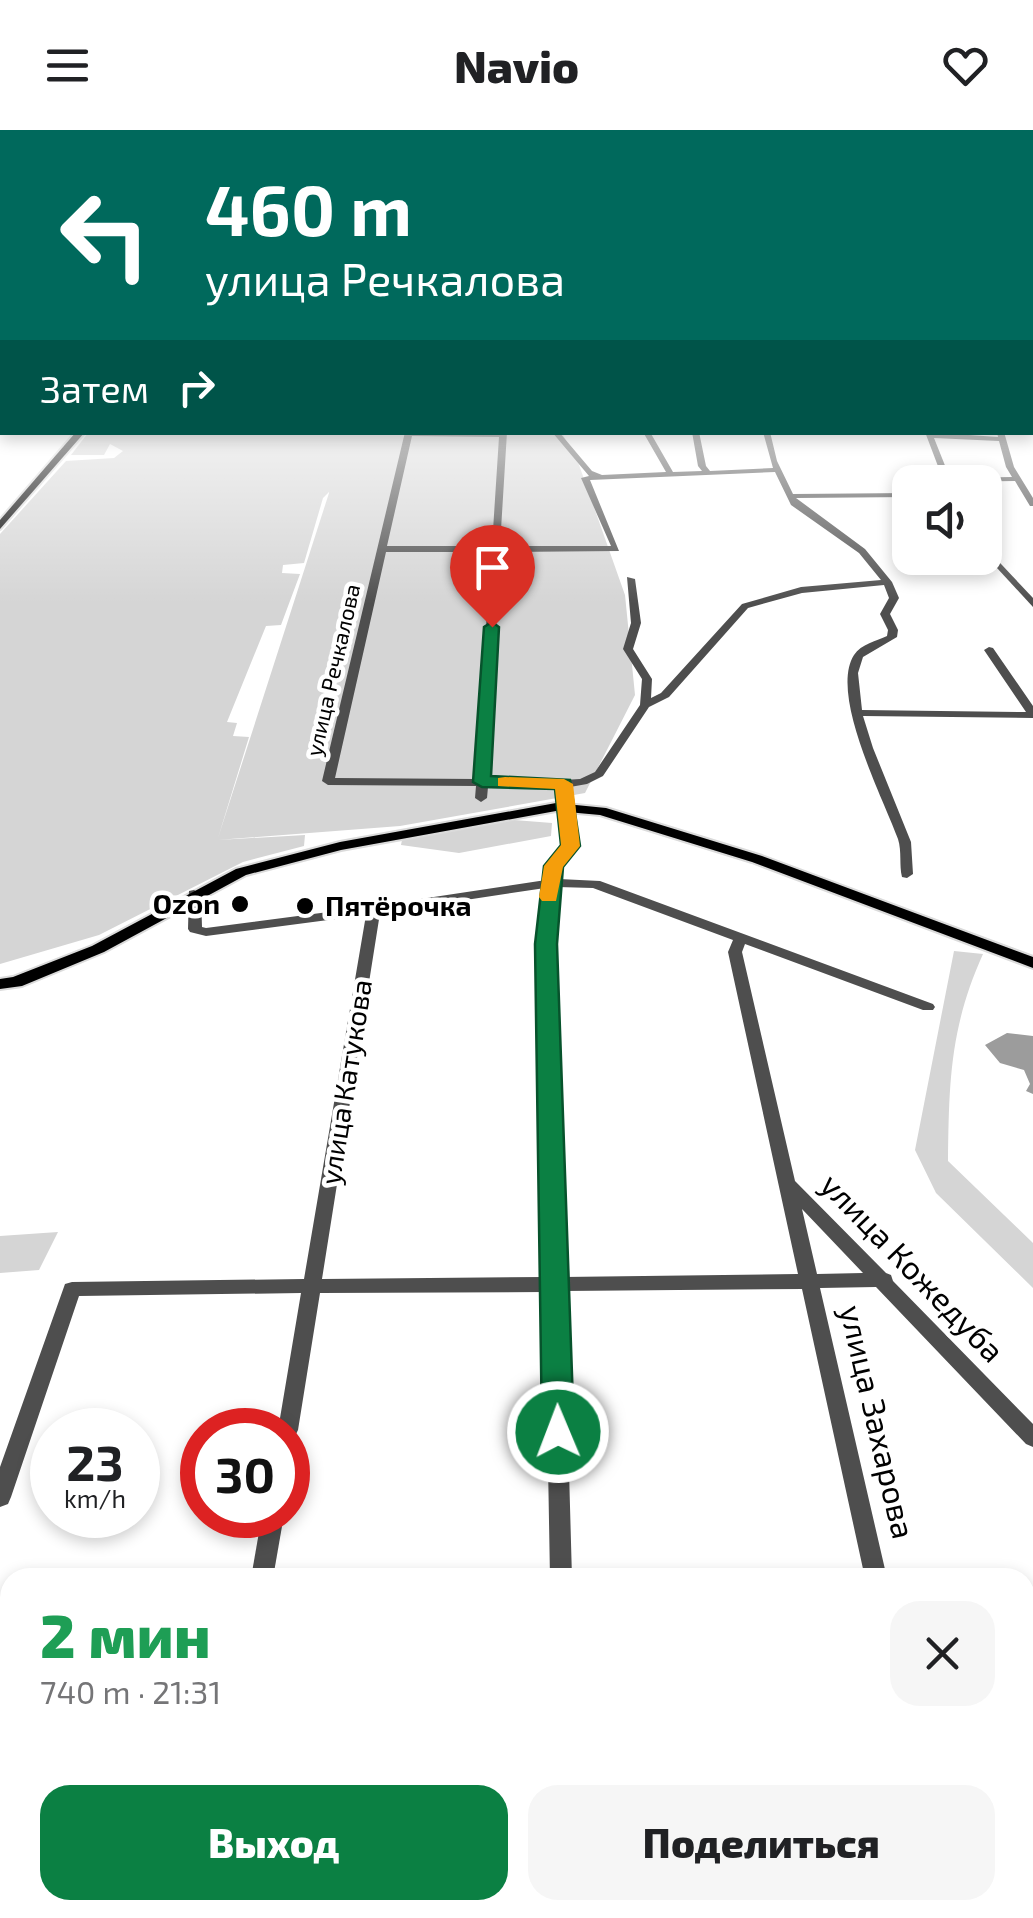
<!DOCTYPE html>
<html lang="ru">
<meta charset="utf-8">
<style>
body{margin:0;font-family:"Exo 2",sans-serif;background:#f6f6f6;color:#202124;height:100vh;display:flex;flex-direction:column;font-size:38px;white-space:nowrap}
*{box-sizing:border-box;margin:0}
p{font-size:32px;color:#757577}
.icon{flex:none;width:55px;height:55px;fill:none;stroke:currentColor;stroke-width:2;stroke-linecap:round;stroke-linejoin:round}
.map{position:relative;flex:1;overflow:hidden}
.side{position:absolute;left:0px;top:1438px;width:1035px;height:352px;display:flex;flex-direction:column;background:#fff;border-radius:30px 30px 0 0;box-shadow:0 5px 15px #0003}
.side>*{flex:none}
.guide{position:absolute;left:0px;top:0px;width:1035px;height:305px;box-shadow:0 5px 15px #0003;background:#00695c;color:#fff;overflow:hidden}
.buttons{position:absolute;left:892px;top:335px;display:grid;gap:20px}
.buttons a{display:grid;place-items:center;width:110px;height:110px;border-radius:20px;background:#fff;box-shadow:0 5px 15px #0003;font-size:50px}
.speed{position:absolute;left:30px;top:1278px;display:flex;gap:20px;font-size:50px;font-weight:700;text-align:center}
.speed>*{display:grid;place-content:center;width:130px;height:130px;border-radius:50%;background:#fff;box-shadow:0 5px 15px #0003;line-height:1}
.speed small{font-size:25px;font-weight:400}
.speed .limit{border:15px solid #d22;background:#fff;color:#111}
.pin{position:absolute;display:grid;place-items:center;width:85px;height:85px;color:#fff;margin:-102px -42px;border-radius:50% 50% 50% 0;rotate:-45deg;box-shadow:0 0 10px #0007}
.pin .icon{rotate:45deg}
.me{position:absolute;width:110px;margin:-55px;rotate:359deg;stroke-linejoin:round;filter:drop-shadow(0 0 8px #0008)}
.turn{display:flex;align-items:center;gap:35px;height:210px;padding:0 40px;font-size:45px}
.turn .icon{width:130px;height:130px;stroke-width:2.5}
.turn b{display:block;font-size:70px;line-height:85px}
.then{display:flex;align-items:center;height:95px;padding:0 40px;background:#0003;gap:20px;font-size:38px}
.round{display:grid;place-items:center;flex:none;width:105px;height:105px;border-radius:30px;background:#f6f6f6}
.head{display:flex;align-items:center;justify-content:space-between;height:170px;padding:0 40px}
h1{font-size:60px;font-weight:800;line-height:75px;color:#1e9e55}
.action{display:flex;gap:20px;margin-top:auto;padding:20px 40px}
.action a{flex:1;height:115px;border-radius:30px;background:#0b8043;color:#fff;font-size:40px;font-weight:800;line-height:115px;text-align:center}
.action a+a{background:#f6f6f6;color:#202124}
header{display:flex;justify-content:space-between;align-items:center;height:130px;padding:0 40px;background:#fff;font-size:45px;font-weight:800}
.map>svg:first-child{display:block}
.green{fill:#d5d5d5;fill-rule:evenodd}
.water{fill:#9c9c9c}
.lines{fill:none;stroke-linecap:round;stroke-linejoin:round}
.major-casing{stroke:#dbdbdb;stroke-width:4}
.minor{fill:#4e4e4e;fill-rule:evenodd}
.major{fill:#000;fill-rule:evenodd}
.route{fill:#0b8043;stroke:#07532c;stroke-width:2.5}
.slow{fill:#f59e0b}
.poi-dot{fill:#000;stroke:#fff;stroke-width:4}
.labels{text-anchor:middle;stroke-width:9;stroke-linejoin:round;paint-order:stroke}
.far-street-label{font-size:22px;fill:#000;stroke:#fff}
.poi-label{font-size:28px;font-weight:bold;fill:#000;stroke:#fff;text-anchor:end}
.street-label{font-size:28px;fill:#000;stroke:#fff}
.near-street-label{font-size:32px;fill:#000;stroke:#fff}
</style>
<header><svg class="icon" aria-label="menu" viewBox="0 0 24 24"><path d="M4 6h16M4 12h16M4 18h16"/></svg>Navio<svg class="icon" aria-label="heart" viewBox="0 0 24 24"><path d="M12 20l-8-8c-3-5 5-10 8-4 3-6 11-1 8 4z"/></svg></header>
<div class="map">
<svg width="1033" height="1788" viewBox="0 0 1033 1788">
<rect width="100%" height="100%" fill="#fff"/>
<g class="green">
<path d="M346,302L562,303L578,332L625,465L635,565L585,663L400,696L217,710L305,705L304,716L243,732L99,805L0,834V404L66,331L114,328L123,321L110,314L104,325H71L88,303ZM329,362V363L218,708L249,607L233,606L237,593L227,592L266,496L281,495L300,444L282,443L283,435L304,433L323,368Z"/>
<path d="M514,690L552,693L551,706L459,723L401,715L402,710Z"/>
<path d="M954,821L983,824C950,897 949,952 948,1031L1033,1113V1158L936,1063L915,1020Z"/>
<path d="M58,1102L39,1140L0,1143V1106Z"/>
</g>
<path class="water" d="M1007,903L1033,906V964L1026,961L1030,954L1024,940L1000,933L985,915Z"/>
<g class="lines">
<g class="major-casing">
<g id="major">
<path d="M76,302H85L0,399V390Z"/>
<path d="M556,673L606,678L762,726L1033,827V838L752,732L600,685L556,681L341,720L246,745L104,822L22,856L0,859V849L13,847L92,816L236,739L340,712Z"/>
</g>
</g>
<g class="minor">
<rect x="1032" y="228" width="1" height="4"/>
<path d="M405,302H507L500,416H611L581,348L589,346L552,302H559L592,341L602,345L666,342L643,302H650L673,342L702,341L698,336L692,302H699L706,336L710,341L773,338L763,302H770L777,331L793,364L910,363V367L796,368L865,419L892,452L899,468L890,484L898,500L897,507L863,527L858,543L862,580L1026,582L984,520L989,517L993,518L1033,576V588L863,586L873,618L911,712L913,744L907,748L902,747C899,735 902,722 898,709C883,668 829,564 854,525C861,514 877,511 887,506L888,500L880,484L889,468L884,455L802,463L748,478L669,567L649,577L603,646L587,654L570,657L576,716L560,736L559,749L600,751L933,874L935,877L933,880H923L745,814L742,822L795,1051L886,1143L891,1145L893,1151L1033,1294V1317L1026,1314L876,1157L820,1158L887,1448H865L802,1159L564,1161L572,1448H550L545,1162L320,1163L298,1300L295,1306L288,1309V1300H278L301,1163L79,1166L11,1367L8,1374L0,1377V1337L65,1154L72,1152L304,1149L366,785L206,806L190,802L188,799L189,761L194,760L201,764L202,797L206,798L374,776L546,750L548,736L564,716L558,657H488L487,668L481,672L475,668L476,656L328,655L322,651ZM412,306L499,307L492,416H387ZM775,342L791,375L859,423L881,450L801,457L742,474L661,563L651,568L652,549L633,519L641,493L635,449L627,447L631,493L623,519L642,549L640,575L595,642L580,649L564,650H488L500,422L619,421L590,350ZM386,422H491L476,649L335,648ZM558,757L593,758L733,810L728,822L798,1144L563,1147L553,814ZM545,758L539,814L545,1147L322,1149L380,783ZM802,1079L863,1143L817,1144Z"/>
<path d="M925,302L998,307L997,302H1004L1014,337L1033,368V376H1030L1015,351L944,352ZM934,308L999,311L1006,337L1012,347L950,348Z"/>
<path d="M985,417L1033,468V477L985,425Z"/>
<path d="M262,1385H284L273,1448H251Z"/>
<path d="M209,1780H235L234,1788H208Z"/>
<rect x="559" y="1780" width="26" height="8"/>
<path d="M937,1780H963L965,1788H939Z"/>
</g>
<use href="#major" class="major"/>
</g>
<linearGradient id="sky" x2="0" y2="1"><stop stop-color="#89aaca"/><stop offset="0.47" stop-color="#fff"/><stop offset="1" stop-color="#fff" stop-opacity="0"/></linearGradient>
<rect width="1033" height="474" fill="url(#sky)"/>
<path class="route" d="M492,492L499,497L491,646L570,650L580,716L563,737L557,814L574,1302L569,1312L558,1316L547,1312L542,1302L535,814L544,736L561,715L555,659L482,657L473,652L484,497Z"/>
<path class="slow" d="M505,647L564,649L573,654L580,716L563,737L556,771H542L539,767L544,736L561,715L555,659L498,656V648Z"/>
<g class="poi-dot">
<circle cx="240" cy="774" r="10"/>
<circle cx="305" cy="776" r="10"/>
</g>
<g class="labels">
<g class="far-street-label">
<text transform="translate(333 540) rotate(-77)" y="8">улица Речкалова</text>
</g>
<g class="poi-label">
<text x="220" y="784">Ozon</text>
<text x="325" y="786" text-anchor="start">Пятёрочка</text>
</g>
<g class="street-label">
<text transform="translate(346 952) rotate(-81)" y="10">улица Катукова</text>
</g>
<g class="near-street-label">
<text transform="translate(912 1138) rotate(46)" y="11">улица Кожедуба</text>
<text transform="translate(877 1292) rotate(77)" y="11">улица Захарова</text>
</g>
</g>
</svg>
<div class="buttons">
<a><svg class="icon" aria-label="sound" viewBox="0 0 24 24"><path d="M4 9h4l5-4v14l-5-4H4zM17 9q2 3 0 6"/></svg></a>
</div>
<div class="speed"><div>23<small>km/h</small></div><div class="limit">30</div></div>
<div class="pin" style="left:492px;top:497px;background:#d93025"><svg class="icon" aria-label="arrive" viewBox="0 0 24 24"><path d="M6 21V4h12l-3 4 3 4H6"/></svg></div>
<svg class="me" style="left:558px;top:1302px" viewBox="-20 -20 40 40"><circle r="17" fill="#0b8043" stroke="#fff" stroke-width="3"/><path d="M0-11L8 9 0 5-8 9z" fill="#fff"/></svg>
<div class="guide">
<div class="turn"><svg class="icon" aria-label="left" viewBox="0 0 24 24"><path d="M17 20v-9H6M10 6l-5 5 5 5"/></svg><div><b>460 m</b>улица Речкалова</div></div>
<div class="then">Затем<svg class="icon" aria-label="right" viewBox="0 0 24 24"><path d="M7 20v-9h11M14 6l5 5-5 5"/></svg></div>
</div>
<section class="side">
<div class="head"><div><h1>2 мин</h1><p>740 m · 21:31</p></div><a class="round"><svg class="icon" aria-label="close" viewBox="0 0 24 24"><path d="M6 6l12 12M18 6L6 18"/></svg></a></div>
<div class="action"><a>Выход</a><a>Поделиться</a></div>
</section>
</div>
